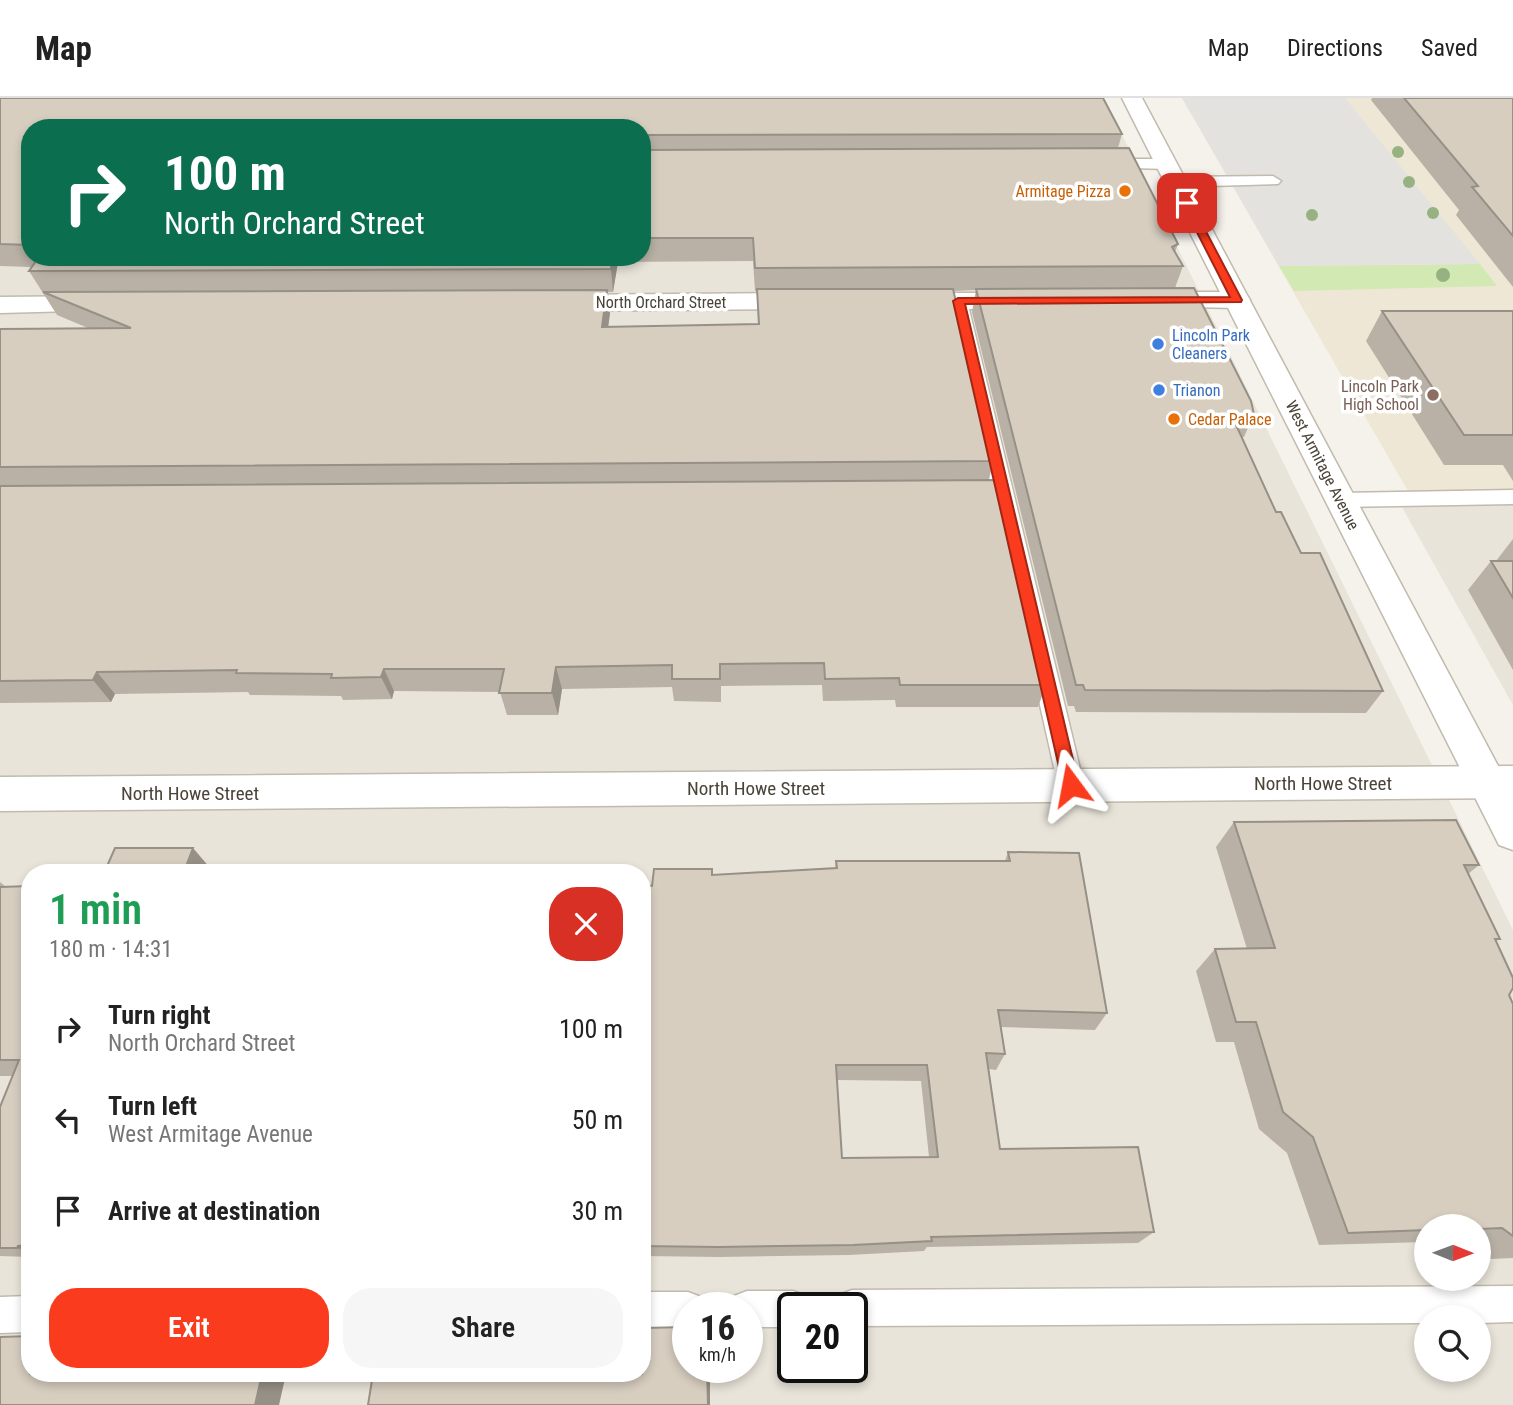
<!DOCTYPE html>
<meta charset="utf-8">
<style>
body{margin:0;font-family:"Roboto Condensed",sans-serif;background:#f6f6f6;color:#222;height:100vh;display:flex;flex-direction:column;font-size:26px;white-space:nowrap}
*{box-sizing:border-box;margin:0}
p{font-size:23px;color:#767676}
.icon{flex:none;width:38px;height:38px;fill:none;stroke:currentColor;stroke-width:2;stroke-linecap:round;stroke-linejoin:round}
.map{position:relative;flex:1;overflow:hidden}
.drawer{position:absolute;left:21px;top:766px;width:630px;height:518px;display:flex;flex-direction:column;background:#fff;border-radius:28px;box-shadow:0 4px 10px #0003}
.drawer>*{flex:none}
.banner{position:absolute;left:21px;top:21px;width:630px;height:147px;border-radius:28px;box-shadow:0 4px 10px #0003;background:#0b6e4f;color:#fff;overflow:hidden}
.needle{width:46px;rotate:91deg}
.tools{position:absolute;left:1414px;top:1116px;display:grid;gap:14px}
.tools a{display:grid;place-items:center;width:77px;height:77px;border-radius:50%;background:#fff;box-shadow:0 4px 10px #0003;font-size:35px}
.speed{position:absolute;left:672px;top:1194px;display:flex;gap:14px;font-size:35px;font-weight:700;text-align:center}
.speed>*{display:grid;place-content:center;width:91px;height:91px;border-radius:50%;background:#fff;box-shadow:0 4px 10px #0003;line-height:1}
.speed small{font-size:18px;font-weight:400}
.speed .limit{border:4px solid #111;border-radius:10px;background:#fff;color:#111}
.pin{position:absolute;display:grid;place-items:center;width:60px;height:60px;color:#fff;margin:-30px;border-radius:14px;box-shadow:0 4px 10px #0006}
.me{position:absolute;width:77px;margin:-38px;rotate:347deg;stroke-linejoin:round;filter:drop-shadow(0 0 5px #0008)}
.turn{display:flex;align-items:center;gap:24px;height:147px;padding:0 28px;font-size:32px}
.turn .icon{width:91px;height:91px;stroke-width:2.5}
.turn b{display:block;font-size:49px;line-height:60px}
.round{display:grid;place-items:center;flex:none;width:74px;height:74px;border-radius:28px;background:#f6f6f6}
.head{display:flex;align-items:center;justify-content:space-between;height:119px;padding:0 28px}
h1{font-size:42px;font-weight:600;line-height:52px;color:#1e9e55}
.primary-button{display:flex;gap:14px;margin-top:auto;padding:14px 28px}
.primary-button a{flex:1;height:80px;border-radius:28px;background:#fa3b1d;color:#fff;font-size:28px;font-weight:600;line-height:80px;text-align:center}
.primary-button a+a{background:#f6f6f6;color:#222}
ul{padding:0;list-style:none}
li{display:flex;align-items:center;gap:21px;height:91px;padding:0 28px}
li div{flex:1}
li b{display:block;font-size:26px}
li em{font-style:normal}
header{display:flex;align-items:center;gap:42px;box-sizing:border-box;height:98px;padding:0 35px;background:#fff;border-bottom:2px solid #e0e0e0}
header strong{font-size:33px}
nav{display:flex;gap:38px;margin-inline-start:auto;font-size:24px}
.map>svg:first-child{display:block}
.residential{fill:#e9e4d9;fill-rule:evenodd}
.education{fill:#eee7d5}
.green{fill:#d2e9b4}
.parking{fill:#e4e2df}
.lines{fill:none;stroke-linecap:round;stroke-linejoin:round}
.service-casing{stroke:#c1baad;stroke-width:3}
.minor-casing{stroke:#c1baad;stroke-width:3}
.tertiary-casing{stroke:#c1baad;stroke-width:3}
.service{fill:#fff;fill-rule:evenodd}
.minor{fill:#fff;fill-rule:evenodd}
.tertiary{fill:#fff;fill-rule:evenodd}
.tree{fill:#97b281}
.wall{fill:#b9b1a5;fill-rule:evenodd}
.shaded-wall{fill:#969086}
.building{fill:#d7cec0;stroke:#969086;stroke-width:2;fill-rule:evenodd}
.route{fill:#fa3b1d;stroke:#a22613;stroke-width:2}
.food-dot{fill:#e8710a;stroke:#fff;stroke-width:2.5}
.shop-dot{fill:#3f7fe0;stroke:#fff;stroke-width:2.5}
.education-dot{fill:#8d6e63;stroke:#fff;stroke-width:2.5}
.labels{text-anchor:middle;stroke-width:7;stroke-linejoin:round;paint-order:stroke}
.far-food-label{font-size:16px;fill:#c56008;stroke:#fff;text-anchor:end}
.far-street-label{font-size:16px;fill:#4a4338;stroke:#fff}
.far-shop-label{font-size:16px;fill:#366cbe;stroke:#fff;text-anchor:start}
.far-education-label{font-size:16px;fill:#785e54;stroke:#fff;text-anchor:end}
.street-label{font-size:19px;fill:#4a4338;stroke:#fff}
</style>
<header>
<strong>Map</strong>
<nav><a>Map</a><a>Directions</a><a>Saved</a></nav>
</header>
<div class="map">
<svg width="1513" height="1307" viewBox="0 0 1513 1307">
<rect width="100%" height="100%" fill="#f5f2eb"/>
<g class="residential">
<path d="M0,0H1104L1513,832V1307H0ZM30,30H642V159H30ZM30,775H642V1276H30ZM1426,1129H1479V1181H1426ZM688,1209H747V1269H688ZM793,1209H852V1269H793ZM1426,1220H1479V1272H1426Z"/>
<path d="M1513,401V607L1398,402Z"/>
</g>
<path class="education" d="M1182,0H1513V401L1413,402Z"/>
<path class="green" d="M1480,166L1497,188L1294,193L1279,168Z"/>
<path class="parking" d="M1182,0H1345L1480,166L1279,168Z"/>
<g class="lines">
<g class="service-casing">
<g id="service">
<path d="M1102,61H1167L1175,66L1167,71L1097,69L1094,66L1097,63Z"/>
<path d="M1273,78L1281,83L1278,86L1176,89L1168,84L1176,79Z"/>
<path d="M958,198L967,203L1084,687L1081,695L1071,698L1061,695L1058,687L949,203Z"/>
<path d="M1513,392V406L1340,409L1332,407L1329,402L1332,397L1340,395Z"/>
<path d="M1513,1188V1224L1479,1225V1220H1426V1225L852,1228V1209H834L839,1197L852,1192Z"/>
<path d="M747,1193H793L806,1198L811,1209H793V1229H747V1209H729L734,1198Z"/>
<path d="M642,1194H688L701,1199L705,1209H688V1230H642Z"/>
<path d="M30,1198V1234L0,1235V1199Z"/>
</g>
</g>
<g class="minor-casing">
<g id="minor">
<path d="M1147,194H1237L1246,196L1250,202L1246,208L1237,210L1138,208L1134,202L1138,196Z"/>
<path d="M810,195L819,197L823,203L819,209L810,211L555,213L546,211L542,205L546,199L555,197Z"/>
<path d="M902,195H1027L1036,197L1040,203L1036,209L1027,211H902L893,209L889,203L893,197Z"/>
<path d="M103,198L112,200L116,206L112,212L0,215V199Z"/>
<path d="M1513,668V700L0,713V679Z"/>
</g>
</g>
<g class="tertiary-casing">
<path id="tertiary" d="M1122,0H1142L1513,696V752L1499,747Z"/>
</g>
<use href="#service" class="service"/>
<use href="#minor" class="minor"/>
<use href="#tertiary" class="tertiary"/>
</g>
<g class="tree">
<circle cx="1398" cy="54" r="6"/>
<circle cx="1409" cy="84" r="6"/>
<circle cx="1433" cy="115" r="6"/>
<circle cx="1312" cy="117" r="6"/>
<circle cx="1443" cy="177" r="7"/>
</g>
<g class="wall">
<path d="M0,0L1122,36L1118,50L1178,146L1175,154L1183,168L1175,190L1254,316L1244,339H1242L1276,414L1383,593L1366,615L1076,614L1074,608H1068L972,214L976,192L953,193L993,363L989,382L1046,587L1038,609H896L895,602L823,603L822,587L721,588V604L674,603L672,589L562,591L558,617H507L500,594L394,593L392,601L343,602L341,598L250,597L248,594L115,596L111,604L0,605V231L88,230L57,217L29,173L31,169L0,168ZM30,30H642V159H30ZM753,163L755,193H757L758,226L608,229L610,215L608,194H613L618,164Z"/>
<path d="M1372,0H1513V189L1456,117L1459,112L1371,2Z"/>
<path d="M1382,213H1513V383L1503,367H1444L1366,243Z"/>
<path d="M1513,441V572L1468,492L1491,463H1496Z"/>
<path d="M1234,724L1479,767L1468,776L1500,841L1496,843L1509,897L1513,906V1160L1491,1161L1479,1152V1129H1426V1144L1319,1147L1287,1055L1259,1031L1234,944H1216L1196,873L1215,851H1247L1216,749Z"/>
<path d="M1008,754L1107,915L1095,932L1000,929L1005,956L996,972L989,971L1000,1051L1154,1134L1138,1145L927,1149L924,1153L849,1157L719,1159L642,1158V787L652,788L713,777L835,770L836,763H1005ZM837,982L921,983L929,1059L842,1060Z"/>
<path d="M0,784L6,789L30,788V1159L0,1158V1009L13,978H0Z"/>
</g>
<g class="shaded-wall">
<path d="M612,159H617L618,164L613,194L611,171Z"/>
<path d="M607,192L610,215L605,252L602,229Z"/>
<path d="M556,569L562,591L558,617L552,595Z"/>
<path d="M384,571L394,593L392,601L381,579Z"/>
<path d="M97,574L115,596L111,604L93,582Z"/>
<path d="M193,750L211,771H185Z"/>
<path d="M18,1148L30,1151V1154L17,1150Z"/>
<path d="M707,1269H710V1307H708Z"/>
<path d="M262,1276H286L279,1307H255Z"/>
</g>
<g class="building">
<path d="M0,0H1103L1122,36L642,37V30H30V147L0,146Z"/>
<path d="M1404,0H1513V138L1472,89L1478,88Z"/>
<path d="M1129,50L1178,146L1172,149L1183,168L755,170L753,140H642V52Z"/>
<path d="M39,159H612L611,171L29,173Z"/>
<path d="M1194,190L1251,303L1254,316H1231L1276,414H1281L1301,455H1320L1383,593L1085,592L1083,587H1076L976,191Z"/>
<path d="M757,191H953L993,363L0,369V231L131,230L43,194L607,192L602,229L759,226Z"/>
<path d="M1382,213H1513V337H1464Z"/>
<path d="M998,382L1046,587H900L899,580L825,581L824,565L720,566V581H672V567L556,569L552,595H499L504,571H384L381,579L331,580L332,576L236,575L237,572L97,574L93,582L0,583V388Z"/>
<path d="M1491,463H1513V500Z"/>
<path d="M1456,722L1479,767H1464L1500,841H1495L1513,880V890L1509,897L1513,906V1138L1502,1130L1479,1131V1129H1426V1132L1348,1135L1313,1039L1283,1014L1256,924H1236L1215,851L1275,850L1234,724Z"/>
<path d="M115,750H193L185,771L520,770L519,775H104Z"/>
<path d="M1008,754L1079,755L1107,915L998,912L1005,956L986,955L1000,1051L1138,1049L1154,1134L931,1139L932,1143L853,1147L718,1149L642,1148V787L652,788L654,771H712V777L837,770L836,763H1010ZM836,967H927L938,1059L842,1060Z"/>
<path d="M30,788V1147L18,1148L17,1150H0V1009L19,962H0V789Z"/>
<path d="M688,1229V1269H707L708,1307H368L373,1276H642V1230Z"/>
<path d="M30,1238V1276H262L255,1307H0V1239Z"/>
</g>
<path class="route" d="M1187,102L1191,105L1242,202L1241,204L965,206L1079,687L1077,692H1065L1063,687L953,203L958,200L1230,199L1182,105Z"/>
<g class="food-dot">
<circle cx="1125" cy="93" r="7"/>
<circle cx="1174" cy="321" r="7"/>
</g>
<g class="shop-dot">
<circle cx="1158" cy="246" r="7"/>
<circle cx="1159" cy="292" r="7"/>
</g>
<circle class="education-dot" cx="1433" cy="297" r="7"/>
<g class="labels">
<g class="far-food-label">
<text x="1111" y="99">Armitage Pizza</text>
<text x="1188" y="327" text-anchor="start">Cedar Palace</text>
</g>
<g class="far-street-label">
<text x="661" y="210">North Orchard Street</text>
<text transform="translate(1323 367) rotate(63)" y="6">West Armitage Avenue</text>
</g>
<g class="far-shop-label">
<text x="1172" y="243">Lincoln Park<tspan x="1172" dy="18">Cleaners</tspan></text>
<text x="1173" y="298">Trianon</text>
</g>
<g class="far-education-label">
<text x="1419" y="294">Lincoln Park<tspan x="1419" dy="18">High School</tspan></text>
</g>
<g class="street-label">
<text x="1323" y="692">North Howe Street</text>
<text x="756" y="697">North Howe Street</text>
<text x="190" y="702">North Howe Street</text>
</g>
</g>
</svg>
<div class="tools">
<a><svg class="needle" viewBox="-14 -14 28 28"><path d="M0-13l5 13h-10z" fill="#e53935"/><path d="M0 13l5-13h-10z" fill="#767676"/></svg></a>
<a><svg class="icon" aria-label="search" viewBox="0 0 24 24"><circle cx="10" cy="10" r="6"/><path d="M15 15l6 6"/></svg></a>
</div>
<div class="speed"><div>16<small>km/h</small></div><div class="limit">20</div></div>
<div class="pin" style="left:1187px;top:105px;background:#d93025"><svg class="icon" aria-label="arrive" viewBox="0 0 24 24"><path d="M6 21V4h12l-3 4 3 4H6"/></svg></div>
<svg class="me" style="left:1071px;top:687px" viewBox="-20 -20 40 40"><path d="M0-17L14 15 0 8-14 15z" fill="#fa3b1d" stroke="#fff" stroke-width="4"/></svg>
<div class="banner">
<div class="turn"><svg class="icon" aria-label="right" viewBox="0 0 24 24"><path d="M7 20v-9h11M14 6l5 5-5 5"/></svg><div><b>100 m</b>North Orchard Street</div></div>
</div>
<section class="drawer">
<div class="head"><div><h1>1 min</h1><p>180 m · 14:31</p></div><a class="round" style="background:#d93025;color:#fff"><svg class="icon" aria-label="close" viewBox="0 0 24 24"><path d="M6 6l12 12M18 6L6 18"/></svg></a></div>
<ul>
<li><svg class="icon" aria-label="right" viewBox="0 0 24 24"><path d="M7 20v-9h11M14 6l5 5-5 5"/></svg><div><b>Turn right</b><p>North Orchard Street</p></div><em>100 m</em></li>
<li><svg class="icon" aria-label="left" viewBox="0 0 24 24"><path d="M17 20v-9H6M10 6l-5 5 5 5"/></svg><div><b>Turn left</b><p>West Armitage Avenue</p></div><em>50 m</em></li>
<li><svg class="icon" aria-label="arrive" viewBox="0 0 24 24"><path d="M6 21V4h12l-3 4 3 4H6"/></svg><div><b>Arrive at destination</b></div><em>30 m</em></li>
</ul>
<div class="primary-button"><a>Exit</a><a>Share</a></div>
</section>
</div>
